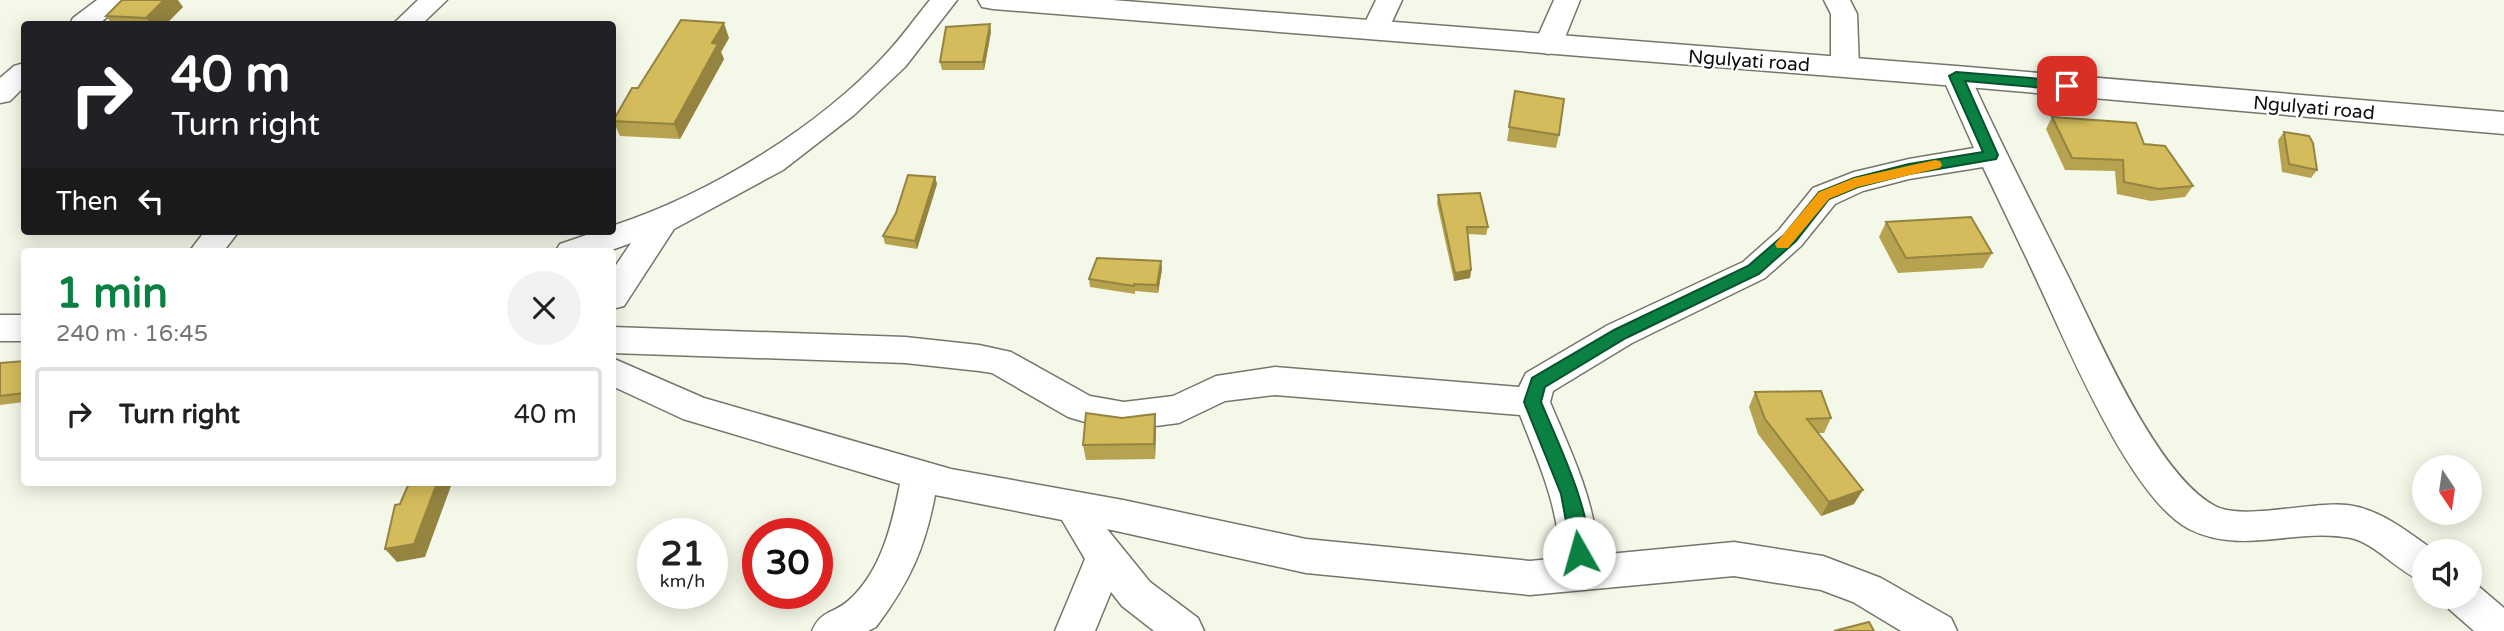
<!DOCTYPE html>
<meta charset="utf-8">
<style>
body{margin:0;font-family:"Varela Round",sans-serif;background:#f2f2f2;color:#202124;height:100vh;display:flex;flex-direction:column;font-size:26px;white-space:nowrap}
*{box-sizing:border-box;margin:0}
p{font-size:23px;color:#757577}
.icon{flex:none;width:38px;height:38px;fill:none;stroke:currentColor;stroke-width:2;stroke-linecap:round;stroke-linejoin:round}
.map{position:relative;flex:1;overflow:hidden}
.panel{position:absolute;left:21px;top:248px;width:595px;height:238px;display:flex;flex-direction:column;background:#fff;border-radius:7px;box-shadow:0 4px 18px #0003}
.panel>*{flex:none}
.top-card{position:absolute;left:21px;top:21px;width:595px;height:214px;border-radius:7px;box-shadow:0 4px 18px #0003;background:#202124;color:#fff;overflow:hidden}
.needle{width:46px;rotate:167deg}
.tools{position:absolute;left:2412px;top:455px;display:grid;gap:14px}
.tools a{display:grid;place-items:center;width:70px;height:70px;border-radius:50%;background:#fff;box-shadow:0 4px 18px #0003;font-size:35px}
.speed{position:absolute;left:637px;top:518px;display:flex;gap:14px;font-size:35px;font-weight:700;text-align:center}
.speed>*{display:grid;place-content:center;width:91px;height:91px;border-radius:50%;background:#fff;box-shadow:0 4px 18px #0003;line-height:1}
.speed small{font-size:18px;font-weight:400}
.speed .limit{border:10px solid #d22;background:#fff;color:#111}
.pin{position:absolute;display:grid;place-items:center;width:60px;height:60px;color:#fff;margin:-30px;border-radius:14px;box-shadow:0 4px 10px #0006}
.me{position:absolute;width:77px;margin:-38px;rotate:353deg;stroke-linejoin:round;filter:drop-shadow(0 0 5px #0008)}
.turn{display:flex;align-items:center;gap:24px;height:147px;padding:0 35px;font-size:32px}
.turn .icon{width:91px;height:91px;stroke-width:2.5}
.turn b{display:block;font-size:49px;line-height:60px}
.then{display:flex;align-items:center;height:66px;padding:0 35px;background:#0003;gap:14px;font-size:26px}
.round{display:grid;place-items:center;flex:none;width:74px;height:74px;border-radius:37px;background:#f2f2f2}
.overview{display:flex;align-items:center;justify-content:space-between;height:119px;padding:0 35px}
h1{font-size:42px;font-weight:700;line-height:52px;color:#0b8043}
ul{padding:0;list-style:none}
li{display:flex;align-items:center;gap:21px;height:94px;margin:0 14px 10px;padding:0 21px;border:4px solid #e0e0e0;border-radius:7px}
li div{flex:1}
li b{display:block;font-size:26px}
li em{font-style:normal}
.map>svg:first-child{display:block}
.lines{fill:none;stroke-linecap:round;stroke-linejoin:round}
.minor-casing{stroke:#747669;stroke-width:3}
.secondary-casing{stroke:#747669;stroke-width:3}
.minor{fill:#fff;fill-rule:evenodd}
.secondary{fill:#fff;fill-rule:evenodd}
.wall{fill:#b6a24f}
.shaded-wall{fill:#948440}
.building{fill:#d4bc5c;stroke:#948440;stroke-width:2}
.route{fill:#0b8043;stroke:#07532c;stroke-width:2}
.slow{fill:#f59e0b}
.labels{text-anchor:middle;stroke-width:5;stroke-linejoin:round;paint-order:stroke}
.street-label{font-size:19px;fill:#0c0d08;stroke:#fff}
</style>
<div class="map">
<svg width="2504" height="631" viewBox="0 0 2504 631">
<rect width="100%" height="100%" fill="#f4f8e8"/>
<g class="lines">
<g class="minor-casing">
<g id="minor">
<path d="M97,0H127L99,24H70L73,18Z"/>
<path d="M418,0H447L422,24H393Z"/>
<path d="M930,0H957L905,67L854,115L783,170L674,229L624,306L612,309V271L631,243L606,252H555L560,244L598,231H612V226C708,195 818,128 886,54C902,37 915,18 930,0Z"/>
<path d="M1376,0H1402L1385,37L1375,39L1365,37L1361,31Z"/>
<path d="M1554,0H1580L1562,45L1558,51L1548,54L1538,51L1534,45Z"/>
<path d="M1824,0H1850L1857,14L1859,67L1855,73L1845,76L1835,73L1831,67V14Z"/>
<path d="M24,63V87L10,101L0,103V78L14,66Z"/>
<path d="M1956,67L1966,70L1970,76C2001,144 2035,210 2068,276C2098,336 2156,475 2215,506C2243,521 2312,501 2347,505C2381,509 2407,532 2435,551H2424V582C2399,573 2375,543 2351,538C2296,527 2243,556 2189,529C2131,499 2068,347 2040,287C2021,246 2002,207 1983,167L1909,179L1863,191L1835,204L1801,246L1765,278L1632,343L1553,391L1550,402C1571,452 1595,500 1598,555L1734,542L1823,556L1881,578L1951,618L1957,631H1901L1853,602L1821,590L1734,576L1530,595L1306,573L1107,529L1150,582L1198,618L1204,631H1154L1122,606L1111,592L1095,631H1055L1085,559L1062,520L935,495C925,549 909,583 876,627L868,631H812C821,610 833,614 848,601C881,572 892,525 900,484L683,419L612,386V358L704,398L951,469L1123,500L1306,539L1530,561L1560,558C1558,504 1539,464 1520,415L1275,395L1225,401L1179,423L1124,430L1105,428L1068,417L992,373L979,371L905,363L612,353V327L905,337L979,345L1011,352L1090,396L1124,402L1173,396L1216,376L1275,367L1519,387L1526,373L1608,325L1743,262L1779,230L1813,188L1854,172L1909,159L1974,148L1942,76L1946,70Z"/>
<path d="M205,231H239L223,252H189Z"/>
<rect x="0" y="315" width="24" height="26"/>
<path d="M2469,582L2477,585L2504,608V631H2474L2449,609L2444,597H2469Z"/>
</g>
</g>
<g class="secondary-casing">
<path id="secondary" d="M978,0H1112L1956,66L2504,112V134L1956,86L993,9L982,7Z"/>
</g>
<use href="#minor" class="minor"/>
<use href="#secondary" class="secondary"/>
</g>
<g class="wall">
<path d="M183,7L166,24H112L106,16Z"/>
<path d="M991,32L984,70H942L940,62Z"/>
<path d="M729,38L721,52L724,59L680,139L620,136L613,121Z"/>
<path d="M1515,91L1559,135L1556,148L1507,141Z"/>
<path d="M2052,117L2144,144L2193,186L2185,197L2151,201L2117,194L2115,171L2065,170L2046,129Z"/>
<path d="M2284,132L2317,170L2311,178L2282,172L2278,140Z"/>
<path d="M935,177L937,184L917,249L885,244L883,236Z"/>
<path d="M1438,195L1488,227L1486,235L1468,234L1471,270L1470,278L1454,281L1437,203Z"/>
<path d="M1886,222L1992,253L1983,268L1898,273L1879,237Z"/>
<path d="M1161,261L1162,269L1158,293L1135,291V294L1090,287L1089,279Z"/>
<path d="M24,361V402L0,405V363Z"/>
<path d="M1755,392L1831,418L1824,433H1818L1854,504L1821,516L1758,434L1749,407Z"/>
<path d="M1156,429L1155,459L1086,460L1083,445Z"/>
</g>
<g class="shaded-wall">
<path d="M164,0H178L183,7L166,24H151L146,18Z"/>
<path d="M724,23L729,38L721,52L724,59L680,139L674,124L712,43Z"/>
<path d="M990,24L991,32L984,70L983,62Z"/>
<path d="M935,177L937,184L917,249L915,241Z"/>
<path d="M1161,261L1162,269L1158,293L1157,285Z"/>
<path d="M1471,270L1470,278L1454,281L1455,273Z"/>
<path d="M1155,414L1156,429L1155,459L1154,444Z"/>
<path d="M437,483H449L451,486L425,557L397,562L385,549Z"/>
<path d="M1863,490L1854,504L1821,516L1829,502Z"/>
</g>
<g class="building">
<path d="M122,0H164L146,18L106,16Z"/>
<path d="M681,20L724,23L712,43L718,44L674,124L613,121L632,88H638Z"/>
<path d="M990,24L983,62H940L946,27Z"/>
<path d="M1515,91L1564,99L1559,135L1509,127Z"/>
<path d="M2052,117L2136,123L2144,144L2165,146L2193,186L2159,189L2124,182L2123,160L2072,158Z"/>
<path d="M2284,132L2309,136L2313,143L2317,170L2289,164Z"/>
<path d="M908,175L935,177L915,241L883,236L896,213Z"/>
<path d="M1480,193L1488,227H1467L1471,270L1455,273L1438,195Z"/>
<path d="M1971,217L1992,253L1906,258L1886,222Z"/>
<path d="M1097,258L1161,261L1157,285L1134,284V286L1089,279Z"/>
<path d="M24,361V393L0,396V363Z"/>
<path d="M1821,391L1831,418L1807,419L1863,490L1829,502L1765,419L1755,392Z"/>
<path d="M1086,413L1122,418L1155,414L1154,444L1083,445Z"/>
<path d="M409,483H437L414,544L385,549L395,505L400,504Z"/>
<path d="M1869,622L1874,631H1834Z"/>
</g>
<path class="route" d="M1956,72L2067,81L2074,86L2067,90L1965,81L1998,155L1996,159L1909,174L1858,187L1829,199L1796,241L1759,274L1626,338L1545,387L1541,402C1554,434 1600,528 1586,559L1579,561L1573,559L1561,494L1524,402L1532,378L1614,330L1748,266L1785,234L1819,192L1854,178L1909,164L1983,152L1949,76Z"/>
<path class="slow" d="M1935,160L1940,161L1942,165L1940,168L1858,187L1829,199L1788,248H1777L1775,244L1819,192L1854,178Z"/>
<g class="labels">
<g class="street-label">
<text transform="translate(1749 60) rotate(4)" y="7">Ngulyati road</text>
<text transform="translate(2314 107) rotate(5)" y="7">Ngulyati road</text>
</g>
</g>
</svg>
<div class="tools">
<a><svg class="needle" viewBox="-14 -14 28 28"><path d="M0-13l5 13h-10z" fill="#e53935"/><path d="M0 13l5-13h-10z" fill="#757577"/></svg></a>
<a><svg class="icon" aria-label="sound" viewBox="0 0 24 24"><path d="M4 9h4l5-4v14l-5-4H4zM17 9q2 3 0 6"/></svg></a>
</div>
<div class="speed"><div>21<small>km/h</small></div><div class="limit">30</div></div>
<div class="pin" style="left:2067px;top:86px;background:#d93025"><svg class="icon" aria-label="arrive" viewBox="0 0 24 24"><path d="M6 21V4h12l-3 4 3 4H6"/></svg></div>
<svg class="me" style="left:1579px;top:553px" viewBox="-20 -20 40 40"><circle r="19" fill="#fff"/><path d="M0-13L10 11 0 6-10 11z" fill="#0b8043"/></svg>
<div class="top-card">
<div class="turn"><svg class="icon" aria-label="right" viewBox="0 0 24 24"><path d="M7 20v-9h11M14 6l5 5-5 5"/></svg><div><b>40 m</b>Turn right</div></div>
<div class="then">Then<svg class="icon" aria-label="left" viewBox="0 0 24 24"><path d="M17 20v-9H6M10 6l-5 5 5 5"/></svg></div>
</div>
<section class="panel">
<div class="overview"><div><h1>1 min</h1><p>240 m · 16:45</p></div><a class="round"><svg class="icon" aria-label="close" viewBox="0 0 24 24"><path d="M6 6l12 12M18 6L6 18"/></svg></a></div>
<ul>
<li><svg class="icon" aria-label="right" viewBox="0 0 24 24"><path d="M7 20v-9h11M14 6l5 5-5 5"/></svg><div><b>Turn right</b></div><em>40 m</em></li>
</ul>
</section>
</div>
